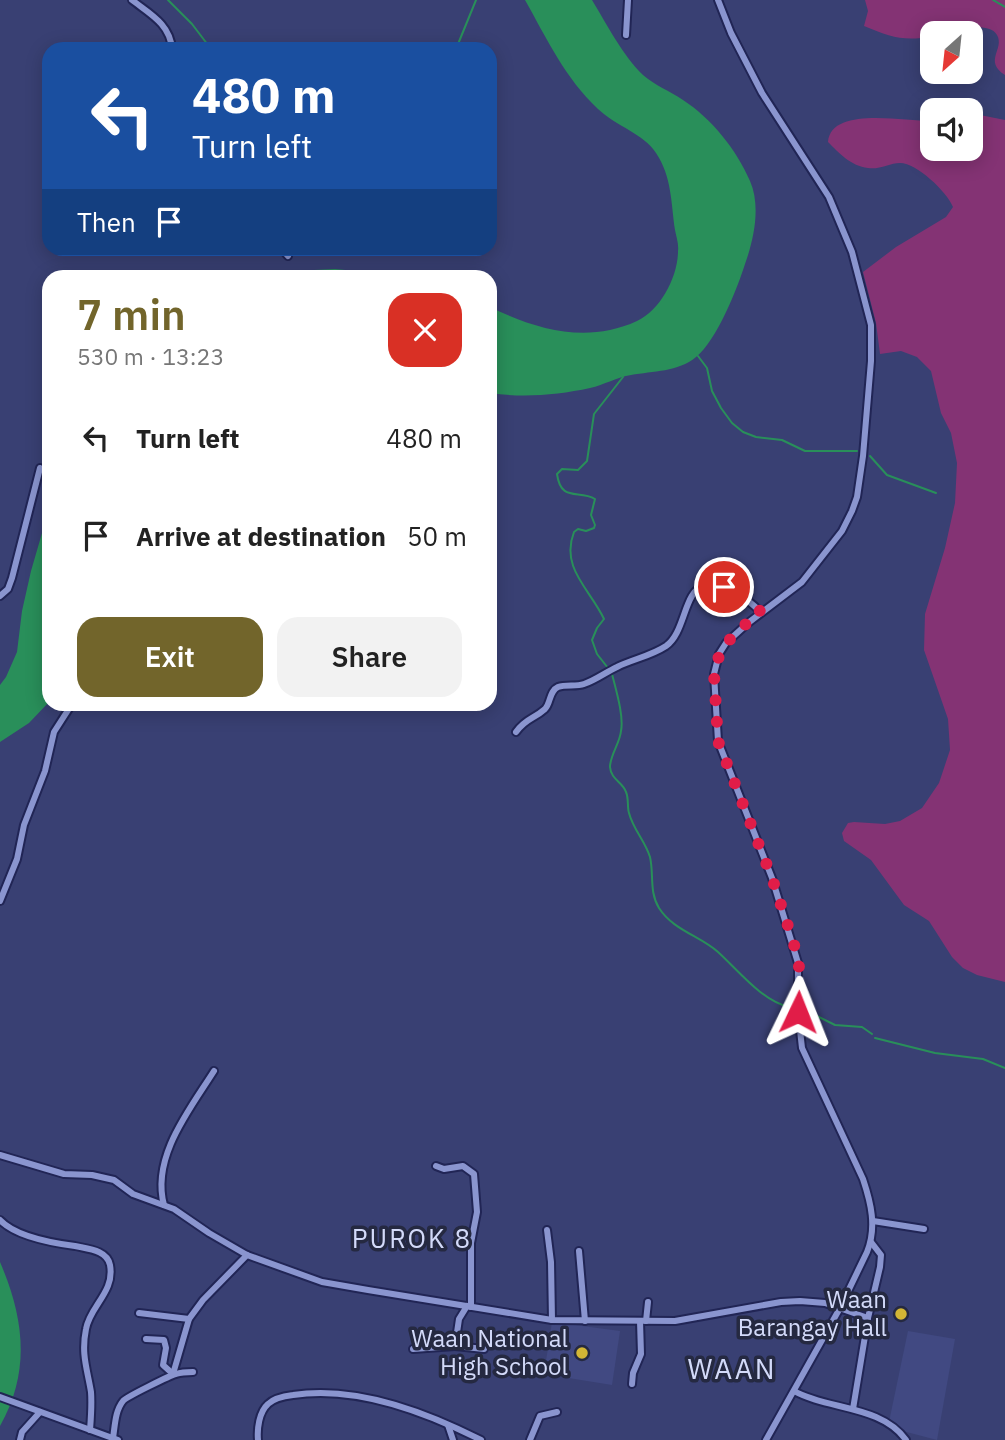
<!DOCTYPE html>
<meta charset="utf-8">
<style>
body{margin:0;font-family:"IBM Plex Sans",sans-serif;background:#f2f2f2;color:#222;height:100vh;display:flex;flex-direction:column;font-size:26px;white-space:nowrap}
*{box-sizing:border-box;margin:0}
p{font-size:23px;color:#767676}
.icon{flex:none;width:38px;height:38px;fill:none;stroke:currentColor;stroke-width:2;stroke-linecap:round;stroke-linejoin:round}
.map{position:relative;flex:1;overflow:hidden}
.drawer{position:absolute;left:42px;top:270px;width:455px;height:441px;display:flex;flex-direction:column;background:#fff;border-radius:21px;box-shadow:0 4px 18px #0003}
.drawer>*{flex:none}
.hud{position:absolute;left:42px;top:42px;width:455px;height:214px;border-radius:21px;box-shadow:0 4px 18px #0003;background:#1a4fa0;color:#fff;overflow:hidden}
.needle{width:46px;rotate:207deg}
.controls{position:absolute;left:920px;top:21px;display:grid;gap:14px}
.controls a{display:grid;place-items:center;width:63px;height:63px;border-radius:14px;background:#fff;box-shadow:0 4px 18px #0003;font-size:35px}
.pin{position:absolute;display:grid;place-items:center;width:60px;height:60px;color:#fff;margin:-30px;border:4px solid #fff;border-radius:50%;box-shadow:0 2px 7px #0007}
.me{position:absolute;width:77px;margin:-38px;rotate:2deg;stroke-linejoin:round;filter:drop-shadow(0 0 5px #0008)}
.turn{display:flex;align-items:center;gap:24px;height:147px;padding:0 35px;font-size:32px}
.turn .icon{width:91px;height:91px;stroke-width:2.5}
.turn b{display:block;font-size:49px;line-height:60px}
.then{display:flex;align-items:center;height:66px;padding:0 35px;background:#0003;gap:14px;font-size:26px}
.round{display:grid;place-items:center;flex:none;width:74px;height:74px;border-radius:21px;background:#f2f2f2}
.overview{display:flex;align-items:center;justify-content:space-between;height:119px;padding:0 35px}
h1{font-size:42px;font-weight:600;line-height:52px;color:#72652b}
.action{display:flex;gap:14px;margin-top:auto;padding:14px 35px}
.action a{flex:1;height:80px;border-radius:21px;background:#72652b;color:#fff;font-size:28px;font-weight:600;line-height:80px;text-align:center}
.action a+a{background:#f2f2f2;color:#222}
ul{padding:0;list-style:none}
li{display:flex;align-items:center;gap:21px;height:98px;padding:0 35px}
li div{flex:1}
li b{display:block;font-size:26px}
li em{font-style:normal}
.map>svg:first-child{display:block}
.built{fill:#414982}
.green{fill:#843374}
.water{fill:#298f5a}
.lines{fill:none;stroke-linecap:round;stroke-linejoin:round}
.stream{stroke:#298f5a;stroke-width:2}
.minor-casing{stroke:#212555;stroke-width:10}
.minor{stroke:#8a95cf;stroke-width:6}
.route{stroke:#e11d48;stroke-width:12;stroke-dasharray:0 21.6}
.poi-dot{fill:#d3b635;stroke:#252941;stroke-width:2.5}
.labels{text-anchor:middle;stroke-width:7;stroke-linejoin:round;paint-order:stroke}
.poi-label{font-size:24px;fill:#d3daf9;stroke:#252941;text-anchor:end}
.neighbourhood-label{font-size:26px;letter-spacing:2px;fill:#d3daf9;stroke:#252941}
.quarter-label{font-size:28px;letter-spacing:2px;fill:#d3daf9;stroke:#252941}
</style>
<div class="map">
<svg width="1005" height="1440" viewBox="0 0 1005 1440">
<rect width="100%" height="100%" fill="#394073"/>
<g class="built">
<path d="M552,1322L620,1331L612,1385L544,1374Z"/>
<path d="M908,1331L955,1339L937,1440L899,1430L889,1422Z"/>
</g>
<g class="green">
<path d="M865,0H1005V75C983,61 1005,49 997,35C988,19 948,33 933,33V36C904,42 891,37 864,26L868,11Z"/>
<path d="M980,115L1005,120V982L977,975L963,968L952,957L929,921L904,905L871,860L844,841L842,833L848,823L854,822L885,824L900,821L922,808L939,783L950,750L948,719L924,650L925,614L945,548L955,503L957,463L951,433L941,413L931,371L917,357L901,351L880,354L876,323L863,272L896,247L946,217L953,207C947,192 917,163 900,163C890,163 879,170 868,168C851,166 839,153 828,142C831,105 907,122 933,121V149H971V116Z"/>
</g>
<g class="water">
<path d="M525,0H592C606,23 623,56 643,75C654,85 670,91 683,100C712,119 736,149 750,181C761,206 754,239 745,264C737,289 717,340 696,357C678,372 653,371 631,375C617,377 604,385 590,388C558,395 523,398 490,393V307C537,330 587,344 637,321C661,310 678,276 678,251C679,244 676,236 675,230C671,203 672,177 656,153C644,134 616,126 598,109C565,78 547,39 525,0Z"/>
<path d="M335,269L408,276H257L272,272Z"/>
<path d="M49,509V702L29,723L0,742V685L6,677L17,652L22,611L31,571Z"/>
<path d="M0,1262C24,1318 31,1371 0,1426Z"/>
</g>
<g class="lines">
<g class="stream">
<path d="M168,0L192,24L211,49"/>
<path d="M993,0L1005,7"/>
<path d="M456,49L476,0"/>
<path d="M698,356L707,368L712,391L721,408L732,423L743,432L756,437L782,440L805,451H857"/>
<path d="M870,456L887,475L936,493"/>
<path d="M608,668L597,654L592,640L597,628L604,619C590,589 560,568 574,532L578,529L586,531L594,528L595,525L591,515L595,499C579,489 561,503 557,474L562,469L578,470L587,461L594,414L623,377"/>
<path d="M612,674C616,690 624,716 621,731C620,743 610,755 610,767C611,780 623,782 626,792C629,799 627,807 629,813C633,829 645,841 650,857C654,874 649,892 659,908C673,930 700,936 718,952C739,971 762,1001 789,1007"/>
<path d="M803,1009L835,1025L862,1027L872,1034"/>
<path d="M875,1038L935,1053L983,1059L1005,1068"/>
</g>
<g class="minor-casing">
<g id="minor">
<path d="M132,0C150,14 170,24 172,49"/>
<path d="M718,0L731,33L762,93L829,197L852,252L871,325V361L863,456L857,497L852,511L842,531L802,582L748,623L726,643L719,654L714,674L718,741L772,878L798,963V1012L802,1048L863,1179C871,1203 877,1227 867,1252L840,1308L766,1440"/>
<path d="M626,35L628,0"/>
<path d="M281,248L288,256"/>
<path d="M0,596L8,589L12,578L40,468"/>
<path d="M516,732C526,718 534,719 545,709C551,703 549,691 558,687C566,684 576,687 584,684C596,680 606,672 617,667C633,659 651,656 666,646C686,632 683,591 705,585C725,580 748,600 761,612"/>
<path d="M0,901L17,859L24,825L45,771L54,732L72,704"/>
<path d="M0,1155L64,1174L92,1175L114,1180L133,1194L174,1209L209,1233L247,1255L322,1282L368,1290L552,1320L675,1321L781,1302L800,1301L825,1303L868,1318"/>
<path d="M436,1166L444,1169L463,1166L474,1174L477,1212L471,1243V1307"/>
<path d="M164,1205C151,1157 190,1109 214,1071"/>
<path d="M0,1220C16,1237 52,1243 75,1246C88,1249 107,1250 110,1265C115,1292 90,1306 86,1329C81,1354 87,1368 91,1392C92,1405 91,1417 90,1430"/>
<path d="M873,1221L924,1229"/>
<path d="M547,1230L551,1262L552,1320"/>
<path d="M579,1251L585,1321"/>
<path d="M467,1306L459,1319L455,1346L484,1349"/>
<path d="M139,1313L189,1319"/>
<path d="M646,1321L648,1302"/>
<path d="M146,1339L164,1340L166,1348L163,1365L173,1374"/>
<path d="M413,1349L455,1346"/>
<path d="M173,1374L189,1319L203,1300L247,1255"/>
<path d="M632,1384L633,1373L641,1354L640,1321"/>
<path d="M794,1391C828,1410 881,1405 906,1440"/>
<path d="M0,1397L118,1440"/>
<path d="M853,1409L868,1318L880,1267L881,1255L871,1242"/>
<path d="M448,1425L453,1440"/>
<path d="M113,1438C115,1426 115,1411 123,1401C126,1397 171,1375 176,1374C182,1372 188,1372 193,1372"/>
<path d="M20,1440L22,1432L40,1412"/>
<path d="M258,1440C257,1429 259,1412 268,1404C274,1398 285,1396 293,1395C356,1385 426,1412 481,1440"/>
<path d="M530,1440L540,1416L557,1412"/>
</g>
</g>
<use href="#minor" class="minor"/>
</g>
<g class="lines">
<path class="route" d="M724,587L750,602L761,612C739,629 718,645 714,674L718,741L772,878L793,941L799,963L798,1012"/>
</g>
<g class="poi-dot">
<circle cx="901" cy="1314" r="7"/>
<circle cx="582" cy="1353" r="7"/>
</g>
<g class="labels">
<g class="poi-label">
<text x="887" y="1308">Waan<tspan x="887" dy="28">Barangay Hall</tspan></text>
<text x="568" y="1347">Waan National<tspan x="568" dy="28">High School</tspan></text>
</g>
<g class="neighbourhood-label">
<text x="412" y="1248">PUROK 8</text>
</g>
<g class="quarter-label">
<text x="732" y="1379">WAAN</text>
</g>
</g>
</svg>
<div class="controls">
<a><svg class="needle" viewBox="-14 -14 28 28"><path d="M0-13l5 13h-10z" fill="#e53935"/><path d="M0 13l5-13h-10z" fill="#767676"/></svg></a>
<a><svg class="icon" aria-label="sound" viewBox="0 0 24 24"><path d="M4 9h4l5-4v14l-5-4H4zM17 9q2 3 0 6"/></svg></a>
</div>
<div class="pin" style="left:724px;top:587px;background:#d93025"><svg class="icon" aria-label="arrive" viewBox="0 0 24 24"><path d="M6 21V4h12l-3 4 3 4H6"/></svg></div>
<svg class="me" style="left:798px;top:1012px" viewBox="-20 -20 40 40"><path d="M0-17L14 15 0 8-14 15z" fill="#e11d48" stroke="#fff" stroke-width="4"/></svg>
<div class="hud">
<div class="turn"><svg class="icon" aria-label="left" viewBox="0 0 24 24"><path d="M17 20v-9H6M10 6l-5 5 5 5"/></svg><div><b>480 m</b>Turn left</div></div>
<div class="then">Then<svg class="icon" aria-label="arrive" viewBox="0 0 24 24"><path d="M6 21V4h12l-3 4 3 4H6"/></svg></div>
</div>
<section class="drawer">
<div class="overview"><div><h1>7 min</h1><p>530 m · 13:23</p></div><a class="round" style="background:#d93025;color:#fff"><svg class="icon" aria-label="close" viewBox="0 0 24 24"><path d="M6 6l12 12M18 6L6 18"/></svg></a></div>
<ul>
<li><svg class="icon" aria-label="left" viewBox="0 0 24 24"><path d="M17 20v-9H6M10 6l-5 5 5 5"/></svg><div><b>Turn left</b></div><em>480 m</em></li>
<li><svg class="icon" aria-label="arrive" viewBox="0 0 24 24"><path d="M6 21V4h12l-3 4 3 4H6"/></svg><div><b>Arrive at destination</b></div><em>50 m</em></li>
</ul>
<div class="action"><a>Exit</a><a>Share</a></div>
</section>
</div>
